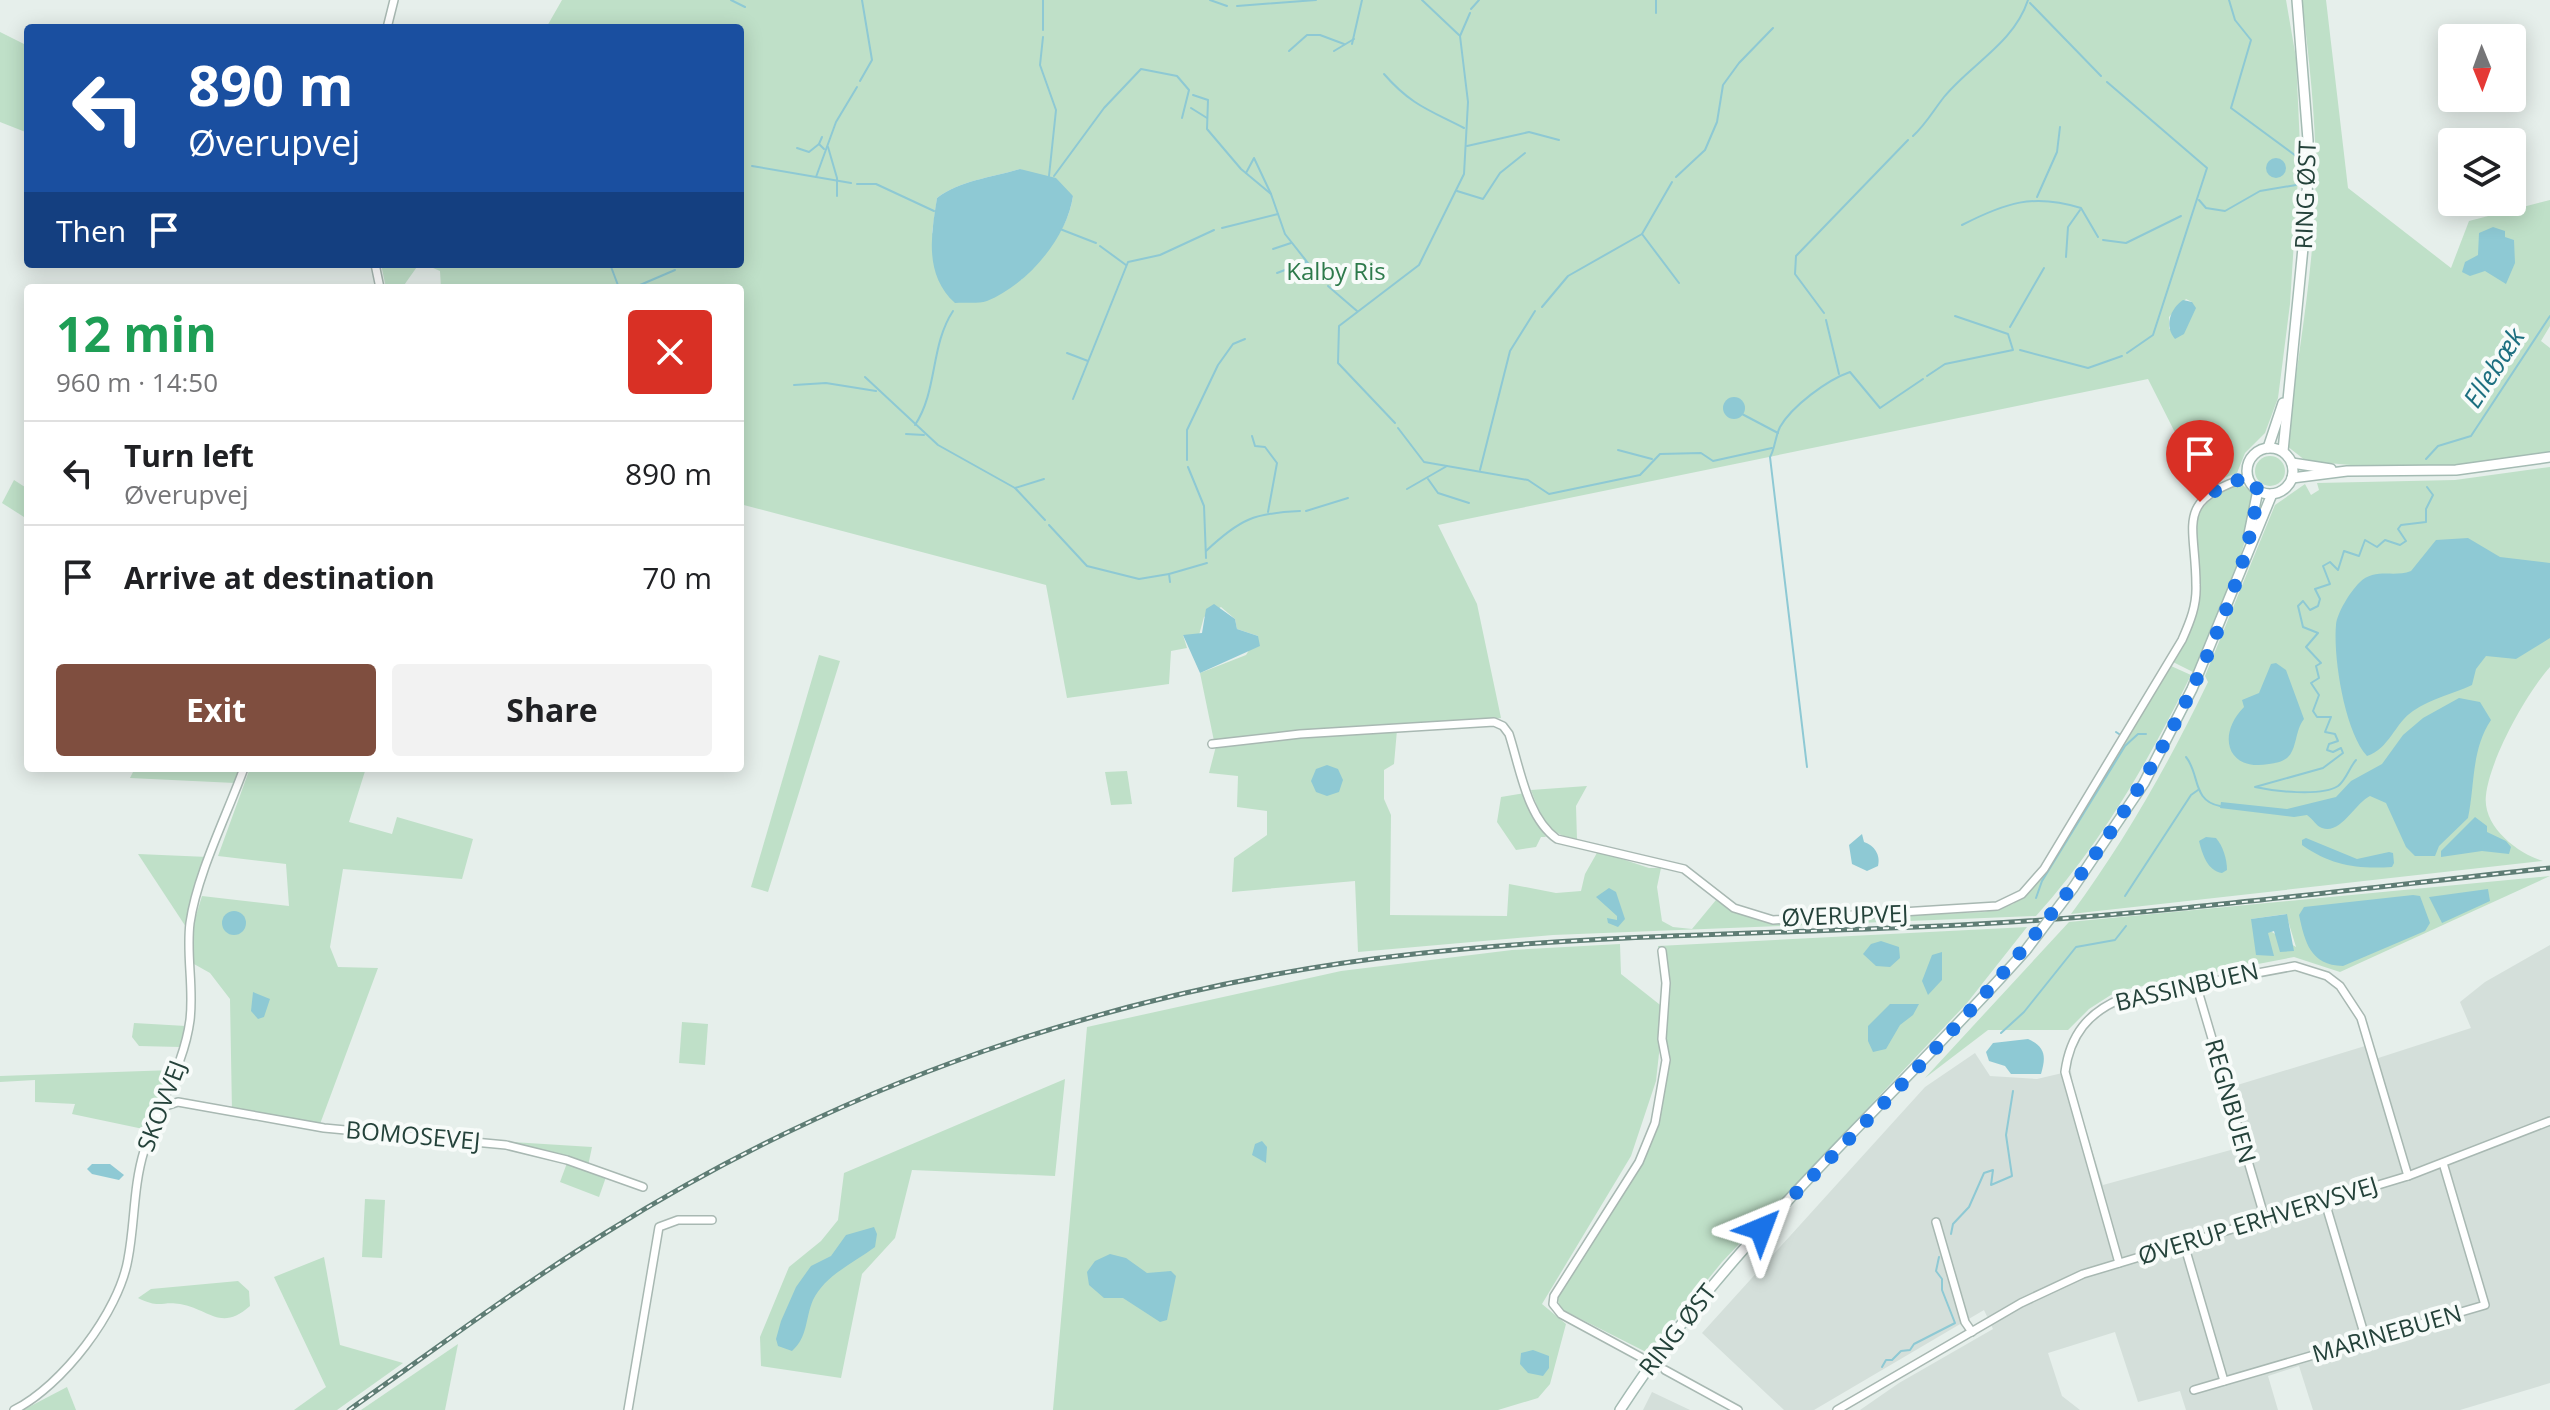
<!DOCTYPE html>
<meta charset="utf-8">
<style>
body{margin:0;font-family:"Open Sans",sans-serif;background:#f2f2f2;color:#202124;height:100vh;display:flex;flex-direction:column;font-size:30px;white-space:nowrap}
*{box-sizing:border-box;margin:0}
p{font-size:26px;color:#757577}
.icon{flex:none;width:44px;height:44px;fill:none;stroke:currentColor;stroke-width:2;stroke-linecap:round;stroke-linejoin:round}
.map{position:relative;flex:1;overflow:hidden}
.side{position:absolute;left:24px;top:284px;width:720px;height:488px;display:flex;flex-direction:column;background:#fff;border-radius:8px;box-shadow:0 4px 20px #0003}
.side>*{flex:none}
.guide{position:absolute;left:24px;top:24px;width:720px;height:244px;border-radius:8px;box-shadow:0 4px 20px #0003;background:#1a4fa0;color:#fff;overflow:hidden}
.needle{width:52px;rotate:179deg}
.buttons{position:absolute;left:2438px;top:24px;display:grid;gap:16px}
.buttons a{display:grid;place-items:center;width:88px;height:88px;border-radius:8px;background:#fff;box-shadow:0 4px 20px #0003;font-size:40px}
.pin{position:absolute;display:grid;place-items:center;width:68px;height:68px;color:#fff;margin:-82px -34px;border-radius:50% 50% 50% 0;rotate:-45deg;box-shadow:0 0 8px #0007}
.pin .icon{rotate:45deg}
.me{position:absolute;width:88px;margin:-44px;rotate:44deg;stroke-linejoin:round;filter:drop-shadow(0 0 6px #0008)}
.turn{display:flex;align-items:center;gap:28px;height:168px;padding:0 32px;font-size:36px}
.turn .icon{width:104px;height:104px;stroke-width:2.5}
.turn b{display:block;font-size:56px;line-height:68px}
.then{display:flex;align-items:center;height:76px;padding:0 32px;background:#0003;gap:16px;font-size:30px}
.round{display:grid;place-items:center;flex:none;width:84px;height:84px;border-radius:8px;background:#f2f2f2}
.summary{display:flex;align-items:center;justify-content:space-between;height:136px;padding:0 32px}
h1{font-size:48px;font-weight:700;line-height:60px;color:#1e9e55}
.action{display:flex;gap:16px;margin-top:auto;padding:16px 32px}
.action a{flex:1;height:92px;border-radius:8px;background:#7f4e3f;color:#fff;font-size:32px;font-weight:700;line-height:92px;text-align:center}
.action a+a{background:#f2f2f2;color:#202124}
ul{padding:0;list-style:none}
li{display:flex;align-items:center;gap:24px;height:104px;padding:0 32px;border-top:2px solid #e0e0e0}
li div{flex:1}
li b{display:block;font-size:30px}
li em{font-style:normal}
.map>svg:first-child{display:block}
.built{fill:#d4dfda}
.green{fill:#bfe0c8;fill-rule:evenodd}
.water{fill:#8ec9d4}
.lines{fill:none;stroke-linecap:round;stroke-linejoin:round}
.stream{stroke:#8ec9d4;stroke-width:2}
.street-tunnel{stroke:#bfccc8;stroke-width:7;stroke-dasharray:7 3.5;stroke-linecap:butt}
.street-casing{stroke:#a8b8b2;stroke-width:10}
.secondary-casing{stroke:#a4bbb3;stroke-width:12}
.street{stroke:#fff;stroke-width:7}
.secondary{stroke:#fff;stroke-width:9}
.rail-casing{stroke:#5f7d75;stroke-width:5}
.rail{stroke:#f7fbf9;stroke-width:2;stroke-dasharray:6;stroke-linecap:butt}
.secondary-bridge-casing{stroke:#a4bbb3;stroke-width:12;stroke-linecap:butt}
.secondary-bridge{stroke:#fff;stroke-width:9}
.route{stroke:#1a73e8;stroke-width:14;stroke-dasharray:0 25.2}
.labels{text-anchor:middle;stroke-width:8;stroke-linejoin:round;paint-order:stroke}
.street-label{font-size:24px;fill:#24423a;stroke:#f7fbf9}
.park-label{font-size:24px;fill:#2d7a4b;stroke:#f7fbf9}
.water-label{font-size:26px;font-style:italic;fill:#1c6f80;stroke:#f7fbf9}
</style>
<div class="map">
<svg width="2550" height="1410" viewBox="0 0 2550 1410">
<rect width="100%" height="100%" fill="#e6efeb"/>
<g class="built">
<path d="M2550,945V1383L2460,1410H2313L2299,1366L2268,1376L2278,1410H2186L2180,1391L2138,1402L2115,1332L2048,1353L2062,1396L2080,1410H1860L1899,1383L1993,1329L1984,1310L1814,1410H1784L1702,1333L1925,1087L1975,1053L1990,1076L2037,1079L2071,1071L2073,1088L2103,1185L2238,1148L2221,1090L2365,1046L2369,1061L2471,1028L2460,1002L2485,982Z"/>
<path d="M1652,1392L1690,1410H1643Z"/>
</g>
<g class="green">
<path d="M562,0H2286L2296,58L2300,146L2290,304L2278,398L2265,433L2245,453L2237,473L2202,486L2148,379L1438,525L1477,604L1501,718L1214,741L1200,673L1246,655L1258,636L1237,629L1235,619L1221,607L1204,617L1199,635H1183L1187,648L1171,651L1169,684L1067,698L1046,585L740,504V288H441L440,271L424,264H740V28H546ZM1020,169L1073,196C1068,231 1044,255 1021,280L932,233L937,198C961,180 991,178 1020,169ZM2186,299L2192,302L2191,318L2169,329V317Z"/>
<path d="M2302,0H2326L2348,188L2451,268L2469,221L2550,200V326L2541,341L2550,348V453L2446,467L2350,465L2306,461L2287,446C2296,365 2312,284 2315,202C2318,135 2310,67 2302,0Z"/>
<path d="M0,32L28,46V133L0,122Z"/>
<path d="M381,264H419L402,288H386Z"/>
<circle cx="2270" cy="471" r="15"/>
<path d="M2550,467V667C2526,694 2490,759 2486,795C2482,826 2517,853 2543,861L2071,914C2125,841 2169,763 2208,682L2205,676L2275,505L2305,484L2311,495L2319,490L2317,483L2455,480Z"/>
<path d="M14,480L28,489L24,517L2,503Z"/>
<path d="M2240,483L2253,493C2249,554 2218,616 2193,672L2173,662C2184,642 2197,622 2199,598C2206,538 2168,515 2240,483Z"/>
<path d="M819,655L840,661L768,892L751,887Z"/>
<path d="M2171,666L2191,675C2148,762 2101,844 2036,916L1553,935L1358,952L1355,881L1232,892L1234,858L1267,835V811L1237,807L1238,776L1209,773L1216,746L1397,730L1394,764L1384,770V799L1391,815L1390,915L1507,916L1509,884L1556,893L1581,891L1585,874L1598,851L1649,868H1661L1657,887L1662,921L1673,927L1692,929L1716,900L1736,913L1772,922L1984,912L2013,904L2037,883Z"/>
<path d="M135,768H241L235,783L130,778Z"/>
<path d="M250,768H366L349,822L392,834L397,817L473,839L462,879L343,869L330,947L338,967L378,968L320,1124L232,1111L230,999L210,973L194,964V922L202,896L289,906L286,864L218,856Z"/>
<path d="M1127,771L1132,804L1111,805L1105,772Z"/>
<path d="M1587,786L1576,806L1577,840C1547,834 1541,817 1531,790Z"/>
<path d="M1525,793L1532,815L1546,837H1541L1536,847L1516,850L1497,822L1501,797Z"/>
<path d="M138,854L208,857L186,927Z"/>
<path d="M2550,876L2340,972L2294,957L2117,991L2089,1009L2068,1030H1988L1925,1078L2069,922ZM2286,914L2296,947L2251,919Z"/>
<path d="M2027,927L1967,1003L1722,1262L1648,1353L1559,1308L1558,1297L1635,1175L1658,1125L1668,1060L1665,1037L1668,999L1658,946Z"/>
<path d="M1620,944L1621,974L1664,1008L1656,1081L1631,1156L1542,1304L1566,1324L1550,1384L1538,1398L1498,1410H1053L1087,1027L1341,971L1512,950Z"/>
<path d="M682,1022L708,1024L705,1065L679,1063Z"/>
<path d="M134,1023L186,1026L180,1047L139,1046L132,1037Z"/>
<path d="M173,1070L148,1130L72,1114L75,1104L35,1102V1080L0,1082V1076Z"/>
<path d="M1065,1079L1055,1176L912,1170L895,1238L862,1274L841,1378L761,1366L760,1337L789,1267L821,1241L838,1220L844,1173Z"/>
<path d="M494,1141L592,1147L588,1166Z"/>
<path d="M567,1163L606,1177L599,1197L560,1182Z"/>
<path d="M365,1199L385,1200L382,1258L362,1257Z"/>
<path d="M324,1257L340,1345L403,1363L337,1410H294L326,1387L274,1277Z"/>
<path d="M238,1281L249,1291L250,1306C221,1332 209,1309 180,1304C161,1301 160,1309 138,1298L151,1289Z"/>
<path d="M458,1344L445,1410H361Z"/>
<path d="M67,1387L76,1410H23Z"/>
</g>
<g class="water">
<circle cx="2276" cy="168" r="10"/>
<path d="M1020,169L1056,178L1073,196C1067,238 1027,285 987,301C978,304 965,302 955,303C924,275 931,235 937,198C961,180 991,178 1020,169Z"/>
<path d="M2493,227L2505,231V237L2514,240L2515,263L2506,284L2485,271L2470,276L2462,272L2465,262L2478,255L2479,233Z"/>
<path d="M2183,300L2192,302L2196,308L2184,334L2175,339C2164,326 2170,309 2183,300Z"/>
<circle cx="1734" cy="408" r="11"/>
<path d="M2468,538L2500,557L2550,563V638L2516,659L2486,656L2476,669L2472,685C2453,694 2432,698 2413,711C2395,723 2389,749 2367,756C2345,732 2333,658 2336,625C2337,613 2350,592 2359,583C2375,567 2393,578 2411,571L2436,540Z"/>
<path d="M1214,604L1235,619L1237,629L1258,636L1260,646L1200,673L1183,635L1202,633L1206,609Z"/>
<path d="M2276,663L2286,670L2304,719C2295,730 2297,750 2287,758C2282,762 2275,763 2269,764C2226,772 2217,734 2244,707L2242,700L2259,693L2271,664Z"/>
<path d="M2459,698L2480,702L2491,720C2471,750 2475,785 2468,818L2439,846L2435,856H2415L2406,847L2386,803L2370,796C2355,803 2341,835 2322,828C2316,826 2313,819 2307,815L2294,817L2220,808L2221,802L2287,809L2336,797L2351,781L2382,764L2403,735L2423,718Z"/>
<path d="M1327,765L1338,769L1343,780L1339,792L1327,796L1316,792L1311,781L1316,769Z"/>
<path d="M2475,817L2487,826V832L2506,841L2511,847L2509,854L2482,851L2441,857V851Z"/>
<path d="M1862,834L1864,842C1874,845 1881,855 1878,866L1867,871L1852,864L1849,845Z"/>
<path d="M2206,837L2216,838C2223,846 2227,859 2227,870L2222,873C2207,871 2202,853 2199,841Z"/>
<path d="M2306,838L2357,859L2389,852L2393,853L2394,863L2392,867C2357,869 2332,866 2302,845V840Z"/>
<path d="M1609,888L1616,892L1625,919L1618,927L1608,923L1607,918L1617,920V916L1596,897Z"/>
<path d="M2488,889L2490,901L2442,923L2429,897Z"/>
<path d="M2413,895L2420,896L2430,923L2425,931L2343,966C2310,965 2305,942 2299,915L2304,907Z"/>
<circle cx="234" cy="923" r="12"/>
<path d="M2287,914L2294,951L2280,952L2274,931L2268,933L2274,956L2256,955L2251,919Z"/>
<path d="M1881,941L1899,947L1900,958L1890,967L1876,966L1863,954L1871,944Z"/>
<path d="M1942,952V980L1928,995L1922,981L1932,955Z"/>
<path d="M253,992L270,999L264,1017L258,1019L251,1011Z"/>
<path d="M1890,1004H1919L1913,1015L1900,1025L1886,1049L1873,1052L1868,1041V1026Z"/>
<path d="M2028,1039C2046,1047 2046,1057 2041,1074H2011L2005,1066L1989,1061L1986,1052L1993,1043Z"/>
<path d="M1262,1141L1267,1147L1266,1163L1252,1155L1255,1144Z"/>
<path d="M92,1164H110L124,1175L119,1180L92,1174L87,1169Z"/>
<path d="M874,1227L877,1234L875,1247C854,1263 825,1275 813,1300C805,1319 808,1337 792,1351L778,1346L776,1339L781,1321L796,1287L811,1266L831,1256L846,1235Z"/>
<path d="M1110,1254L1126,1258L1147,1273L1171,1271L1176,1276L1167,1320L1160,1322L1123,1298H1104L1089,1285L1087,1272L1095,1261Z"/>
<path d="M1533,1350L1549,1356V1368L1543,1376L1528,1373L1520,1364L1521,1353Z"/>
</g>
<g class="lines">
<g class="stream">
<path d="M731,0L745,7"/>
<path d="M1043,0V30"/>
<path d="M1210,0L1227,6"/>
<path d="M1422,0L1459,35"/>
<path d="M1656,0V13"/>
<path d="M2229,0L2235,20L2251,40L2231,108L2296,156"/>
<path d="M2030,3L2101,76"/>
<path d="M1237,6L1316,0"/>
<path d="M1471,9L1479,0"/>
<path d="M1043,37L1040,65L1056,110L1049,176"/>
<path d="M1352,44L1362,0"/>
<path d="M1289,51L1307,35H1320L1344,44"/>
<path d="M1334,51L1354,39"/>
<path d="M1384,74C1411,105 1429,110 1464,128"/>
<path d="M860,81L872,60L862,0"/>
<path d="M2107,82L2207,168L2153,335L2127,353"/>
<path d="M1193,95L1208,100L1207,129L1241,169L1271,194L1285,234L1323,282"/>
<path d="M1191,108L1207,118"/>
<path d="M1913,136C1926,124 1933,111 1944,97C1971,64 2014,43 2028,0"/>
<path d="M822,137L819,144L824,149"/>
<path d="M1467,146L1529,132L1559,140"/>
<path d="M828,147L837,178V196"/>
<path d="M797,148L809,152L819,144"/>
<path d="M740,163H743"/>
<path d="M752,166L851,183"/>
<path d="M1246,173L1254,158L1271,194"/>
<path d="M1054,176L1104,108L1141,69L1177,76L1189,90L1182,118"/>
<path d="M816,177L836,122L857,87"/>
<path d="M1676,177L1705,150L1717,122L1723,85L1739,63L1773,28"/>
<path d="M857,184H876L934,211"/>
<path d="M1457,191L1483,199L1500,173L1525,153"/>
<path d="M2037,197L2057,152L2060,127"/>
<path d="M2199,200L2206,208L2225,211L2260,191L2296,185"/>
<path d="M1962,225C2005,203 2033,193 2081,208L2098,237"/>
<path d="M1222,228L1278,214"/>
<path d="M1060,229L1096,243"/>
<path d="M1642,234L1679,283"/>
<path d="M2103,240L2126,243L2181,216"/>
<path d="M1100,246L1126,265"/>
<path d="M1273,249L1291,243"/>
<path d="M2066,257L2068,227L2080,210"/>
<path d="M610,264L619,288"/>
<path d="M1277,273L1306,262"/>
<path d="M1328,286L1357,311"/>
<path d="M633,288L675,270"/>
<path d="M1542,307L1568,276L1642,234L1672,182"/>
<path d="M1824,313L1795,274L1796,256L1908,140"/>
<path d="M1826,320L1839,374"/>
<path d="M2010,327L2044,268"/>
<path d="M2020,350L2088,368L2122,356"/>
<path d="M1067,353L1088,361"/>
<path d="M1927,376L1945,364L2013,350L2008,334L1955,316"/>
<path d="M865,377L938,445L1015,488L1045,520"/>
<path d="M794,385L826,383L876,391"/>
<path d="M1073,399L1128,262L1160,255L1214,230"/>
<path d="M1742,414L1778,433"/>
<path d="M1395,423L1338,363L1339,326L1419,265L1464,174L1468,102L1460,36L1470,13"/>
<path d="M915,425C938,390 930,346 953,311"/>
<path d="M1398,428L1424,462L1528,480L1549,494L1640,475L1660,454L1701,453L1713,461L1772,448"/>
<path d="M906,434L924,435"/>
<path d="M1252,436L1255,446L1265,447L1277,463L1268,512"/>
<path d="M1618,450L1652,459"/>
<path d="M2426,459L2438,446L2471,436L2550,316"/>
<path d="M1187,460V430L1218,365L1233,344L1245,339"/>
<path d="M1188,467L1204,506L1206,558"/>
<path d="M1480,470L1510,351L1535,311"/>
<path d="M1428,479L1438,493L1469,503"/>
<path d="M1015,488L1044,479"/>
<path d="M1407,489L1447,466"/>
<path d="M1306,511L1348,498"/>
<path d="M1049,525L1087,566L1139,579L1169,574"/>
<path d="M1206,551C1240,519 1254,513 1300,511"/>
<path d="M1170,582L1169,574L1207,563"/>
<path d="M2116,732L2119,734"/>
<path d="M2186,757C2200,774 2192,801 2220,806"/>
<path d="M2356,760C2349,768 2346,780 2338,786C2321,797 2273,791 2255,787L2323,768L2343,753L2341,748L2333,752L2327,750L2329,744L2338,741L2335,734L2325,732L2331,717H2317L2313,711L2319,695L2311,683L2319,678L2316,666L2321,663L2306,647L2318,633L2303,627L2298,606L2303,601L2310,610L2318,606L2320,599L2315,589L2330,584L2323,566L2330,562L2338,570L2344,551L2359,556L2365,540L2377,547L2385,540L2400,545L2406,541L2398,529L2401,525L2426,522V509L2433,495L2427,487"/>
<path d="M1807,767L1770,457C1775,449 1775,437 1780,427C1792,406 1827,380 1850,372L1880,408L1923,379"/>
<path d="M2125,896L2191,795L2198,790"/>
<path d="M2036,898L2042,881L2125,746L2138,734H2146"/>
<path d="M2001,1033L2024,1012L2076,947L2115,940L2126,926"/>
<path d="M1951,1234L1953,1224L1969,1207L1984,1173L1993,1170L1991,1185L2012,1176L2006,1135L2013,1091"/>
<path d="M1882,1367L1886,1360H1892L1901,1351L1910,1350L1914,1344L1955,1323L1942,1290V1279L1936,1271L1939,1257"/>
</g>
<path class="street-tunnel" d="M1644,1359L1665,1370"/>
<g class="street-casing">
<g id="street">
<path d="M387,28L394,0"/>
<path d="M375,264L380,288"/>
<path d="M1212,744L1300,734L1494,722L1503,726L1509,734C1520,768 1527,818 1557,839L1684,869L1734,908L1773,920L1997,906L2022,894L2044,869L2182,640C2190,622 2197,605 2196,585C2196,523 2173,501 2248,477"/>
<path d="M2196,984L2265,1219"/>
<path d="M160,1108L178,1102L324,1128L506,1145L567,1160L643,1187"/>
<path d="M2325,1202L2366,1340"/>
<path d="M1936,1222L1965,1322L1972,1332"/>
<path d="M2184,1244L2224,1381"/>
<path d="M2119,1263L2065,1072C2070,1035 2088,1012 2123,998L2295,966L2327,976L2340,986L2361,1018L2408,1176"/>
<path d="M1644,1359L1561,1314L1553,1304L1554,1296L1639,1162L1655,1123L1666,1060L1662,1039L1666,983L1662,951"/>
<path d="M1665,1370L1738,1410"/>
<path d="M2194,1390L2485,1305L2443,1163"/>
<path d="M14,1410C62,1386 119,1312 128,1259C135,1223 133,1187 144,1151C157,1107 184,1066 190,1020C194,987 186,955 190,923C197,874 227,815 244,768"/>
<path d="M628,1410L659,1227L678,1220H712"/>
<path d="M1837,1410L2021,1303L2083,1274L2408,1176L2550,1121"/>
</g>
</g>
<g class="secondary-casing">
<g id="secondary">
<path d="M2268,448L2283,403"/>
<circle cx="2270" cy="471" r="23"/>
<path d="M2283,451L2307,207L2308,140L2297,0"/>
<path d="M2292,463L2331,469"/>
<path d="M2292,478L2347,471L2456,470L2550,457"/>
<path d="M2249,534L2258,490"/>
<path d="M2073,888L2144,783L2192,689L2272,494"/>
<path d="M1620,1410C1732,1237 1890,1103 2026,950"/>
</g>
</g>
<use href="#street" class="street"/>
<use href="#secondary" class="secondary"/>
<g class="rail-casing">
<path id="rail" d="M349,1410C434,1350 518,1287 607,1232C725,1158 852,1097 984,1051C1123,1003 1268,970 1414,954C1595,934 1778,934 1960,925C2157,915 2354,889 2550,868"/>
</g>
<use href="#rail" class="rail"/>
<g class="secondary-bridge-casing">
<path id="secondary-bridge" d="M2026,950L2073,888"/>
</g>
<use href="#secondary-bridge" class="secondary-bridge"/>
</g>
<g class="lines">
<path class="route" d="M1761,1229C1934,1051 2101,895 2204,663C2228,608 2251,550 2258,490L2248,477L2223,485L2200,502"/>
</g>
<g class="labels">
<g class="street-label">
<text transform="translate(2306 195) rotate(-88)" y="8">RING ØST</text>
<text transform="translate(1845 916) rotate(-2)" y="8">ØVERUPVEJ</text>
<text transform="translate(2187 987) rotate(-13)" y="8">BASSINBUEN</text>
<text transform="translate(2230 1101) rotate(74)" y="8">REGNBUEN</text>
<text transform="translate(162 1106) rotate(-69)" y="8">SKOVVEJ</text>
<text transform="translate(413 1136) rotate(5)" y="8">BOMOSEVEJ</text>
<text transform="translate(2258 1221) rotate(-17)" y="8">ØVERUP ERHVERVSVEJ</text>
<text transform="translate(1678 1330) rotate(-52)" y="8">RING ØST</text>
<text transform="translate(2387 1334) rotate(-16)" y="8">MARINEBUEN</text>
</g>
<g class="park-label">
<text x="1336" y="280">Kalby Ris</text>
</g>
<g class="water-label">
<text transform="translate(2494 368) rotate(-57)" y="9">Ellebæk</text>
</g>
</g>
</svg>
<div class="buttons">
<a><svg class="needle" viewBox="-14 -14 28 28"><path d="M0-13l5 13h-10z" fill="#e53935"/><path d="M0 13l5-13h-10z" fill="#757577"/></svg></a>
<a><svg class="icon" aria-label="layers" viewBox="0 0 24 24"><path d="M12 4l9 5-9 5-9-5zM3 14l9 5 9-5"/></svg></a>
</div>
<div class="pin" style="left:2200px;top:502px;background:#d93025"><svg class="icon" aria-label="arrive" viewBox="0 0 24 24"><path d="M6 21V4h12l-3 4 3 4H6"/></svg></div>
<svg class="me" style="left:1761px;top:1229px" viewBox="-20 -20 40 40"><path d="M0-17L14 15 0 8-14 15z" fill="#1a73e8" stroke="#fff" stroke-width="4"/></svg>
<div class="guide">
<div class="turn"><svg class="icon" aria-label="left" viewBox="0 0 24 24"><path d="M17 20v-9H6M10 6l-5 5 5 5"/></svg><div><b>890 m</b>Øverupvej</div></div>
<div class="then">Then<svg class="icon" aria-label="arrive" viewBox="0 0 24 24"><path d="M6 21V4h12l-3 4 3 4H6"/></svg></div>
</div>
<section class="side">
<div class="summary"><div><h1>12 min</h1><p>960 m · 14:50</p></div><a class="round" style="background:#d93025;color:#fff"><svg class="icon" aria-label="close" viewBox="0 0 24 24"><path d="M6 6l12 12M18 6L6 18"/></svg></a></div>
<ul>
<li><svg class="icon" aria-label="left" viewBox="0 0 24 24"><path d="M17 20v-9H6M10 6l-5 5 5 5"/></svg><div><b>Turn left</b><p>Øverupvej</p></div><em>890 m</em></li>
<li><svg class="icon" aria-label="arrive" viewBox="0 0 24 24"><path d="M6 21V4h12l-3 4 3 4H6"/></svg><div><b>Arrive at destination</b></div><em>70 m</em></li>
</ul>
<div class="action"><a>Exit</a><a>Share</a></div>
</section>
</div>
